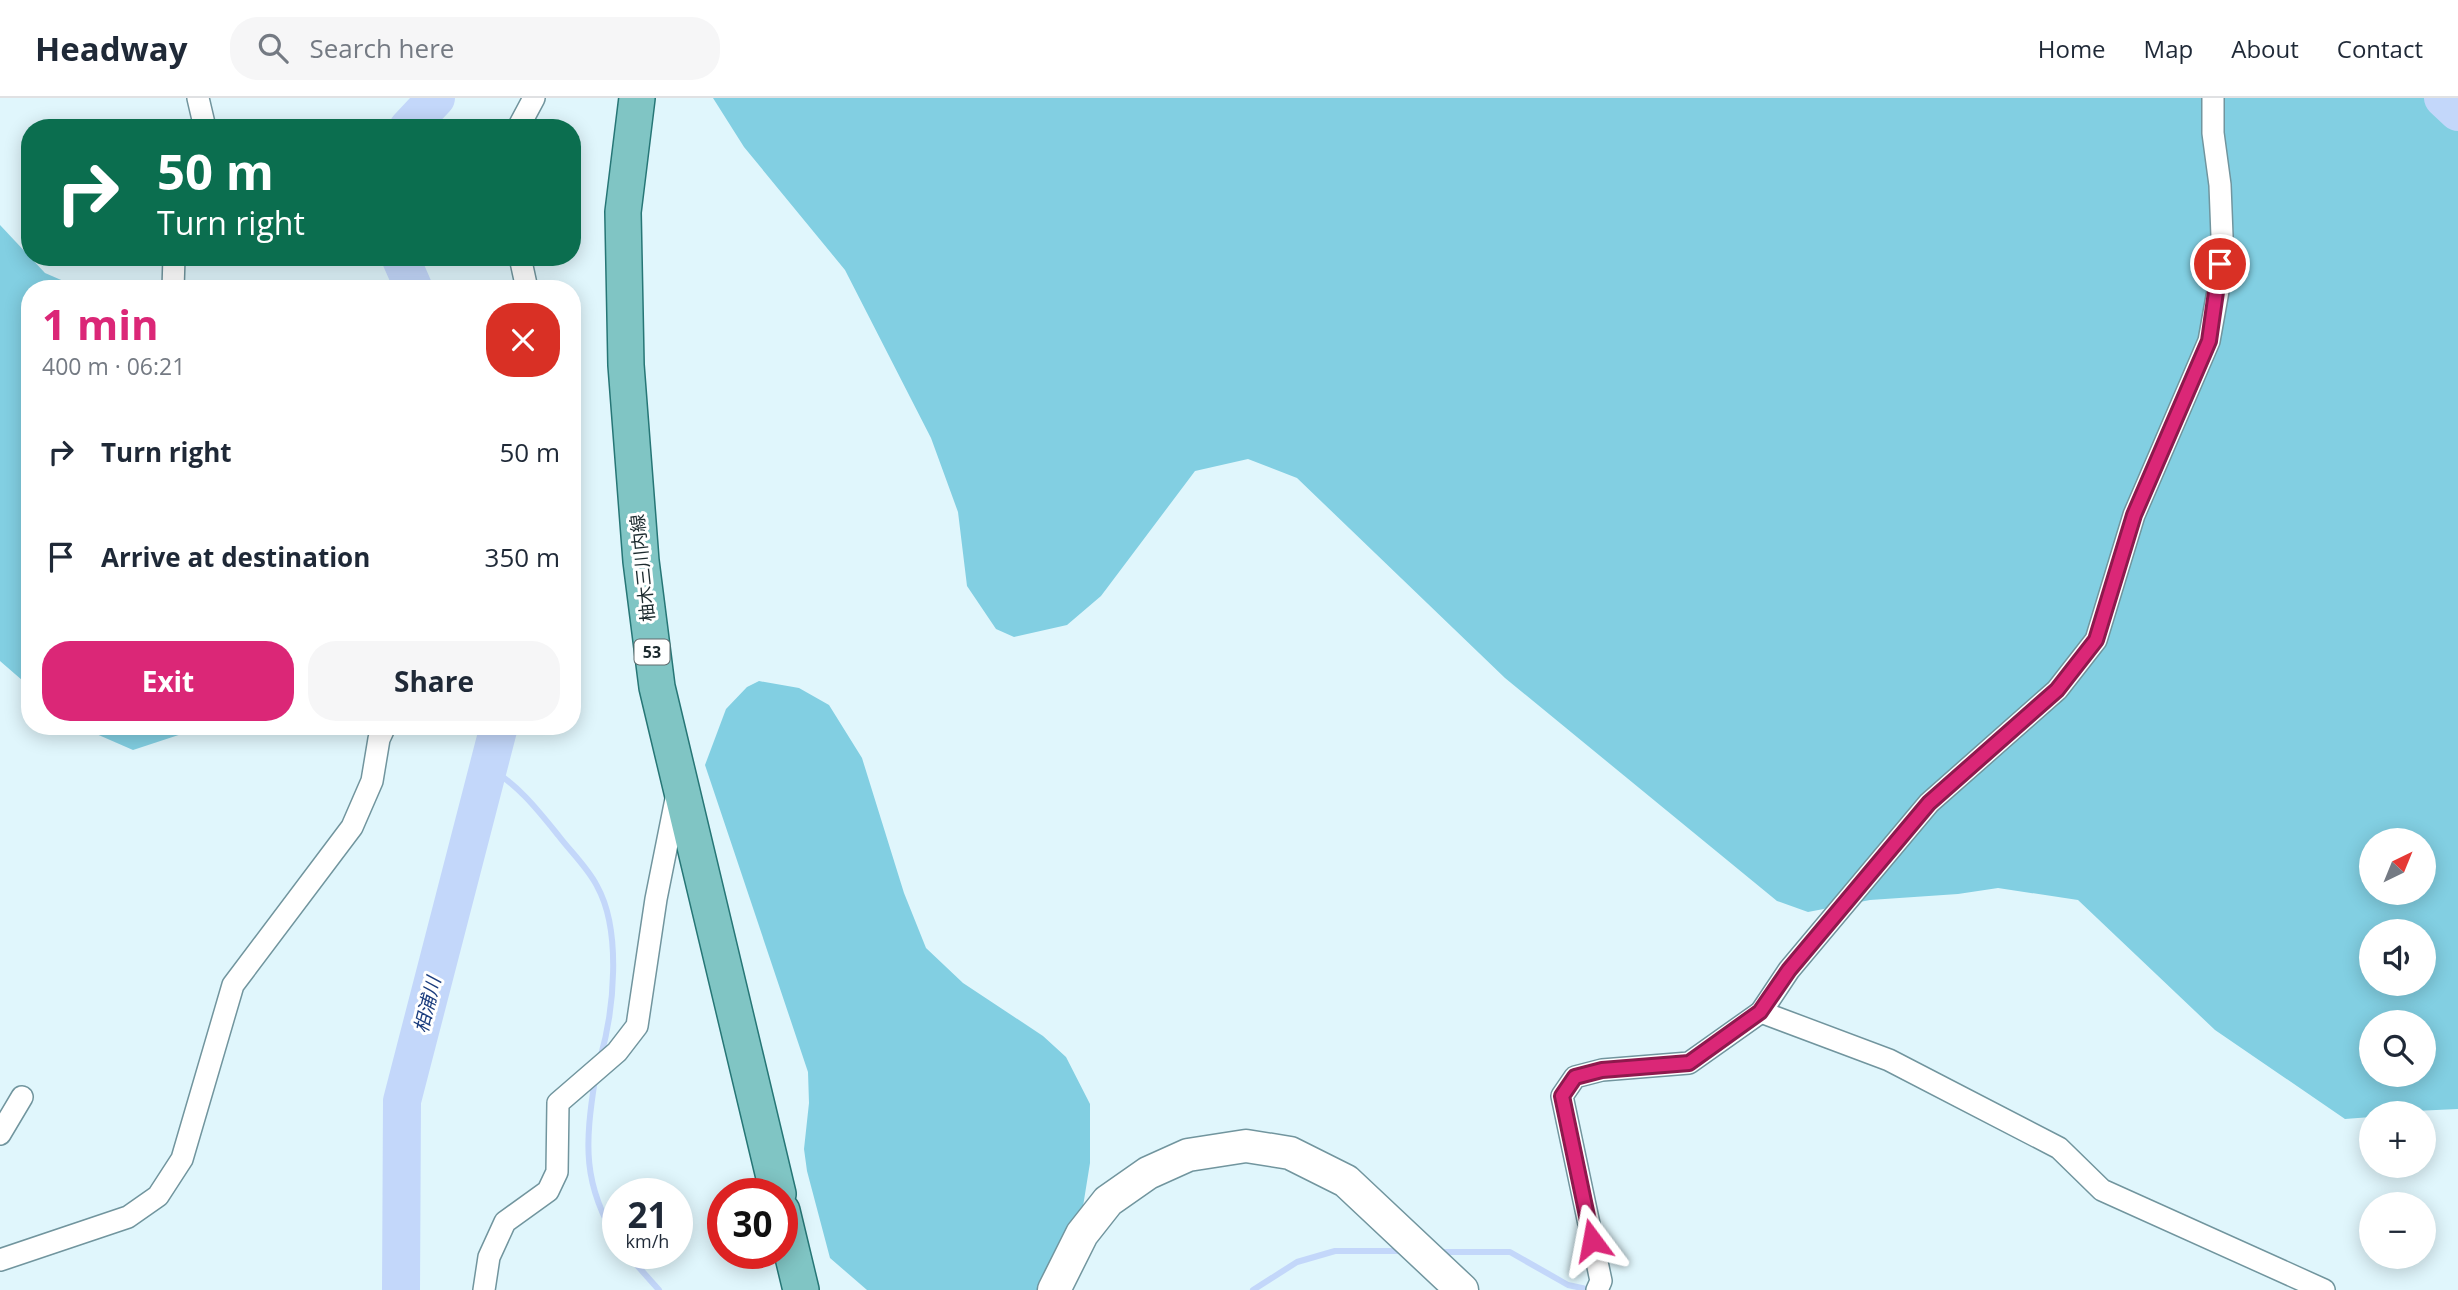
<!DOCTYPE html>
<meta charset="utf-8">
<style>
body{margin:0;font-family:"Open Sans","Noto Sans JP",sans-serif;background:#f6f6f7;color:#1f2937;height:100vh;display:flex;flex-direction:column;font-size:26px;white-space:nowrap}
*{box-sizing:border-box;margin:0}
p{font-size:23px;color:#747a83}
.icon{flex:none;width:38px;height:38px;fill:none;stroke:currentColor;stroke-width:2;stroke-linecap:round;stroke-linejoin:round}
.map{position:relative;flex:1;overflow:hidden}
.details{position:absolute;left:21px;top:182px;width:560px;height:455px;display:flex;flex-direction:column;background:#fff;border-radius:28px;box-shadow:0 4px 18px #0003}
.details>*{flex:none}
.top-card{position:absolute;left:21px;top:21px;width:560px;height:147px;border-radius:28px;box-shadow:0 4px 18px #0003;background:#0b6e4f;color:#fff;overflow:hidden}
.needle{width:46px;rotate:43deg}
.buttons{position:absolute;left:2359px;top:730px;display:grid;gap:14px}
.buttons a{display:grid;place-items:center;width:77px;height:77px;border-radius:50%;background:#fff;box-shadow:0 4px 18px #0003;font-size:35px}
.speed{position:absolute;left:602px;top:1080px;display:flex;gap:14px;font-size:35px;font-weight:700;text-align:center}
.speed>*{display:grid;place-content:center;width:91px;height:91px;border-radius:50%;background:#fff;box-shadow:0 4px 18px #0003;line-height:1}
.speed small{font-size:18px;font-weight:400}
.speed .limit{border:10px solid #d22;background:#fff;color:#111}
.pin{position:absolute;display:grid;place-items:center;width:60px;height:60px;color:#fff;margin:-30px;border:4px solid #fff;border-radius:50%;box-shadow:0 2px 7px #0007}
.me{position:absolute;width:77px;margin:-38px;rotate:347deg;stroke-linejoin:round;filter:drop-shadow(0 0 5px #0008)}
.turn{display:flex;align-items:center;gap:24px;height:147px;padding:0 21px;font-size:32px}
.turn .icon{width:91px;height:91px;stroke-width:2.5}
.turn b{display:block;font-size:49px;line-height:60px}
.round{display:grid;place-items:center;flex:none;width:74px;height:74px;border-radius:28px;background:#f6f6f7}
.headline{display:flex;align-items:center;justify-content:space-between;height:119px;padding:0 21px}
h1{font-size:42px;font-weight:700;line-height:52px;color:#db2777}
.primary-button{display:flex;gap:14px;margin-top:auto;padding:14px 21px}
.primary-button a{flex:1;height:80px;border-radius:28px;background:#db2777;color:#fff;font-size:28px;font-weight:700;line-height:80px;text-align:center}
.primary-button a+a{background:#f6f6f7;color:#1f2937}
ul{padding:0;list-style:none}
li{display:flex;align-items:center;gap:21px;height:105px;padding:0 21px}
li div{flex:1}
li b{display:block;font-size:26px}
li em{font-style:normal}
header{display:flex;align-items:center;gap:42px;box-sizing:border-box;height:98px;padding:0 35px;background:#fff;border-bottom:2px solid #e0e1e3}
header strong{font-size:33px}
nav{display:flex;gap:38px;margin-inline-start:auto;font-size:24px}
.search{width:490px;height:63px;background:#f6f6f7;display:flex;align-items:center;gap:18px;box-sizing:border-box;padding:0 24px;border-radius:28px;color:#747a83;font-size:26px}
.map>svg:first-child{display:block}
.green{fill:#82cfe2;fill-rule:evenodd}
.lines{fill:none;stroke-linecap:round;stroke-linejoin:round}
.stream{stroke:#c3d7fa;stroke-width:6}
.river{stroke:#c3d7fa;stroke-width:38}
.street-casing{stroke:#71959e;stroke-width:24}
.secondary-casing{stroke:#71959e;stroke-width:35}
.primary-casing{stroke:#267676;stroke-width:38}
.street{stroke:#fff;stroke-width:21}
.secondary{stroke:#fff;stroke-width:32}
.primary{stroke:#80c5c4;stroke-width:35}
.route-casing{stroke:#8e194d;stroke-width:18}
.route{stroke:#db2777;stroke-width:12}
.labels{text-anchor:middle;stroke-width:6;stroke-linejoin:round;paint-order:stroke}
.shield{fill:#fff;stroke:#606a6d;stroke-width:2}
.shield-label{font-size:16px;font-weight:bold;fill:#1c2a2e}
.street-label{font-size:18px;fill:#1c2a2e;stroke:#fff}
.water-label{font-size:19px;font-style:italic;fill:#1b3d7e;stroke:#fff}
</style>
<header>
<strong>Headway</strong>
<div class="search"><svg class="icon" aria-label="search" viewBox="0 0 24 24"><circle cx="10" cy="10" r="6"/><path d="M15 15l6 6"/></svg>Search here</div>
<nav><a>Home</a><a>Map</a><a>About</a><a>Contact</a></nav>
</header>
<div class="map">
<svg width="2458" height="1192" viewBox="0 0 2458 1192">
<rect width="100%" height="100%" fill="#e0f6fc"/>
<g class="green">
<path d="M713,0H2458V1011L2371,1015V1019L2345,1021L2215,932L2078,802L1998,790L1958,796L1870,802L1808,814L1777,803L1505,580L1297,380L1248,361L1195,373L1101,498L1067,527L1014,539L996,531L967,488L958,414L931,340L845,172L744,49ZM2371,742H2424V794H2371ZM2371,833H2424V886H2371ZM2371,924H2424V976H2371Z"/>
<path d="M0,127L45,175L82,191H30V589L0,563Z"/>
<path d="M759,583L799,590L829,607L862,660L904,795L926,850L963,885L1043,938L1066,959L1090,1006V1065L1080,1127L1043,1192H867L830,1160L807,1073L804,1051L809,1005L808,974L705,667L726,611L747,589Z"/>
<path d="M78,628H206L133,652Z"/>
</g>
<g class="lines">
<g class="stream">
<path d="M490,670C519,688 537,711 558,737C570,753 588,770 597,788C622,833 614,913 600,961"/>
<path d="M595,981C585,1046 582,1086 618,1144"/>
<path d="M1438,1154H1510L1568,1187L1591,1192"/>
<path d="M626,1155L659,1192"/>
<path d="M1253,1192L1297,1164L1335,1153H1406"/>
</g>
<g class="river">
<path d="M2443,0L2458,14"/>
<path d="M408,30L436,0"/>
<path d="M400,159L414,191"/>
<path d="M401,1192L402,1003L499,628"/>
</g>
<g class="street-casing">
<g id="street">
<path d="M198,0L205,30"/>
<path d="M518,30L534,0"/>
<path d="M520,159L527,191"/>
<path d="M173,191L174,159"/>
<path d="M1761,914L1889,962L2059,1050L2102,1092L2324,1192"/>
<path d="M0,1036L22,999"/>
<path d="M0,1162L128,1119L158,1098L182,1061L233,887L352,729L372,683L379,641L385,628"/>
<path d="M484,1192L489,1159L505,1124L548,1093L557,1074L558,1005L617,954L637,928L656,801L677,696"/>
<path d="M1597,1192L1601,1183L1562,998L1575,979L1602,972L1689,965L1761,914L1789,872L1929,705L2057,592L2096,542L2134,417L2209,243L2218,193L2222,138L2220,87L2213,35V0"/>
</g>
</g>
<g class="secondary-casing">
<path id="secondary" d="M1054,1192L1082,1136L1108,1103L1148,1075L1188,1057L1246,1048L1290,1055L1346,1083L1462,1192"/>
</g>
<g class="primary-casing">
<g id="primary">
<path d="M637,0L623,114L626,267L641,463L657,589L778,1096"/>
<path d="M782,1113L801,1192"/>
</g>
</g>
<use href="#street" class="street"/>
<use href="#secondary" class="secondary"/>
<use href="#primary" class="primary"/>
</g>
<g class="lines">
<g class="route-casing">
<path id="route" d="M1592,1142L1562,998L1575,979L1602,972L1689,965L1760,914L1789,872L1929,705L2057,592L2096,542L2134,417L2209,243L2220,166"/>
</g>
<use href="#route" class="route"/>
</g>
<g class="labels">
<rect class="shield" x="634.5" y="541.5" width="35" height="25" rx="5"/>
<g class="shield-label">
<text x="652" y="560">53</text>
</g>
<g class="street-label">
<text transform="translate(643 470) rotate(-96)" y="6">柚木三川内線</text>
</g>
<g class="water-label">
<text transform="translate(427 907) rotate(-76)" y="7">相浦川</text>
</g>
</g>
</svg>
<div class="buttons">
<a><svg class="needle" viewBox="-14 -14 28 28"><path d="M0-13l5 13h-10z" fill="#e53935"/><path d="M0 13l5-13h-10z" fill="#747a83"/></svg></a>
<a><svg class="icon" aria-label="sound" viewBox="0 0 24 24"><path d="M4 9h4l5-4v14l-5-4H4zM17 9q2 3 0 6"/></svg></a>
<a><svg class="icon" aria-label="search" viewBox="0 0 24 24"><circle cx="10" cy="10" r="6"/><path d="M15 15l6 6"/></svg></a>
<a>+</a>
<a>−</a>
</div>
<div class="speed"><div>21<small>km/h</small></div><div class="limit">30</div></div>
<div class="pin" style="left:2220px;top:166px;background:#d93025"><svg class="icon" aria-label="arrive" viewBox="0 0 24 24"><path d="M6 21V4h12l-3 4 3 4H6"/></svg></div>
<svg class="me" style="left:1592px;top:1142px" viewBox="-20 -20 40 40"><path d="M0-17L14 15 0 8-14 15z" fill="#db2777" stroke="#fff" stroke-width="4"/></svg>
<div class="top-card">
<div class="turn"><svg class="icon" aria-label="right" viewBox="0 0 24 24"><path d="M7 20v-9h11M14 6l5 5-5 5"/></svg><div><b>50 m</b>Turn right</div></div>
</div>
<section class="details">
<div class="headline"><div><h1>1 min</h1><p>400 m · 06:21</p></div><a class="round" style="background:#d93025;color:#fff"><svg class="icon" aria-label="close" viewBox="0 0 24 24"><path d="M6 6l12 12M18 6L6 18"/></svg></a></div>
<ul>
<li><svg class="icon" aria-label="right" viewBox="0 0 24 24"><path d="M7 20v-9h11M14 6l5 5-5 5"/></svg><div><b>Turn right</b></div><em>50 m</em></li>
<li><svg class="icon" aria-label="arrive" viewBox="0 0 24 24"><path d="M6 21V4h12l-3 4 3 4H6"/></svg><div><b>Arrive at destination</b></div><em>350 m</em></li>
</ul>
<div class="primary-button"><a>Exit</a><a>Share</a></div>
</section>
</div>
